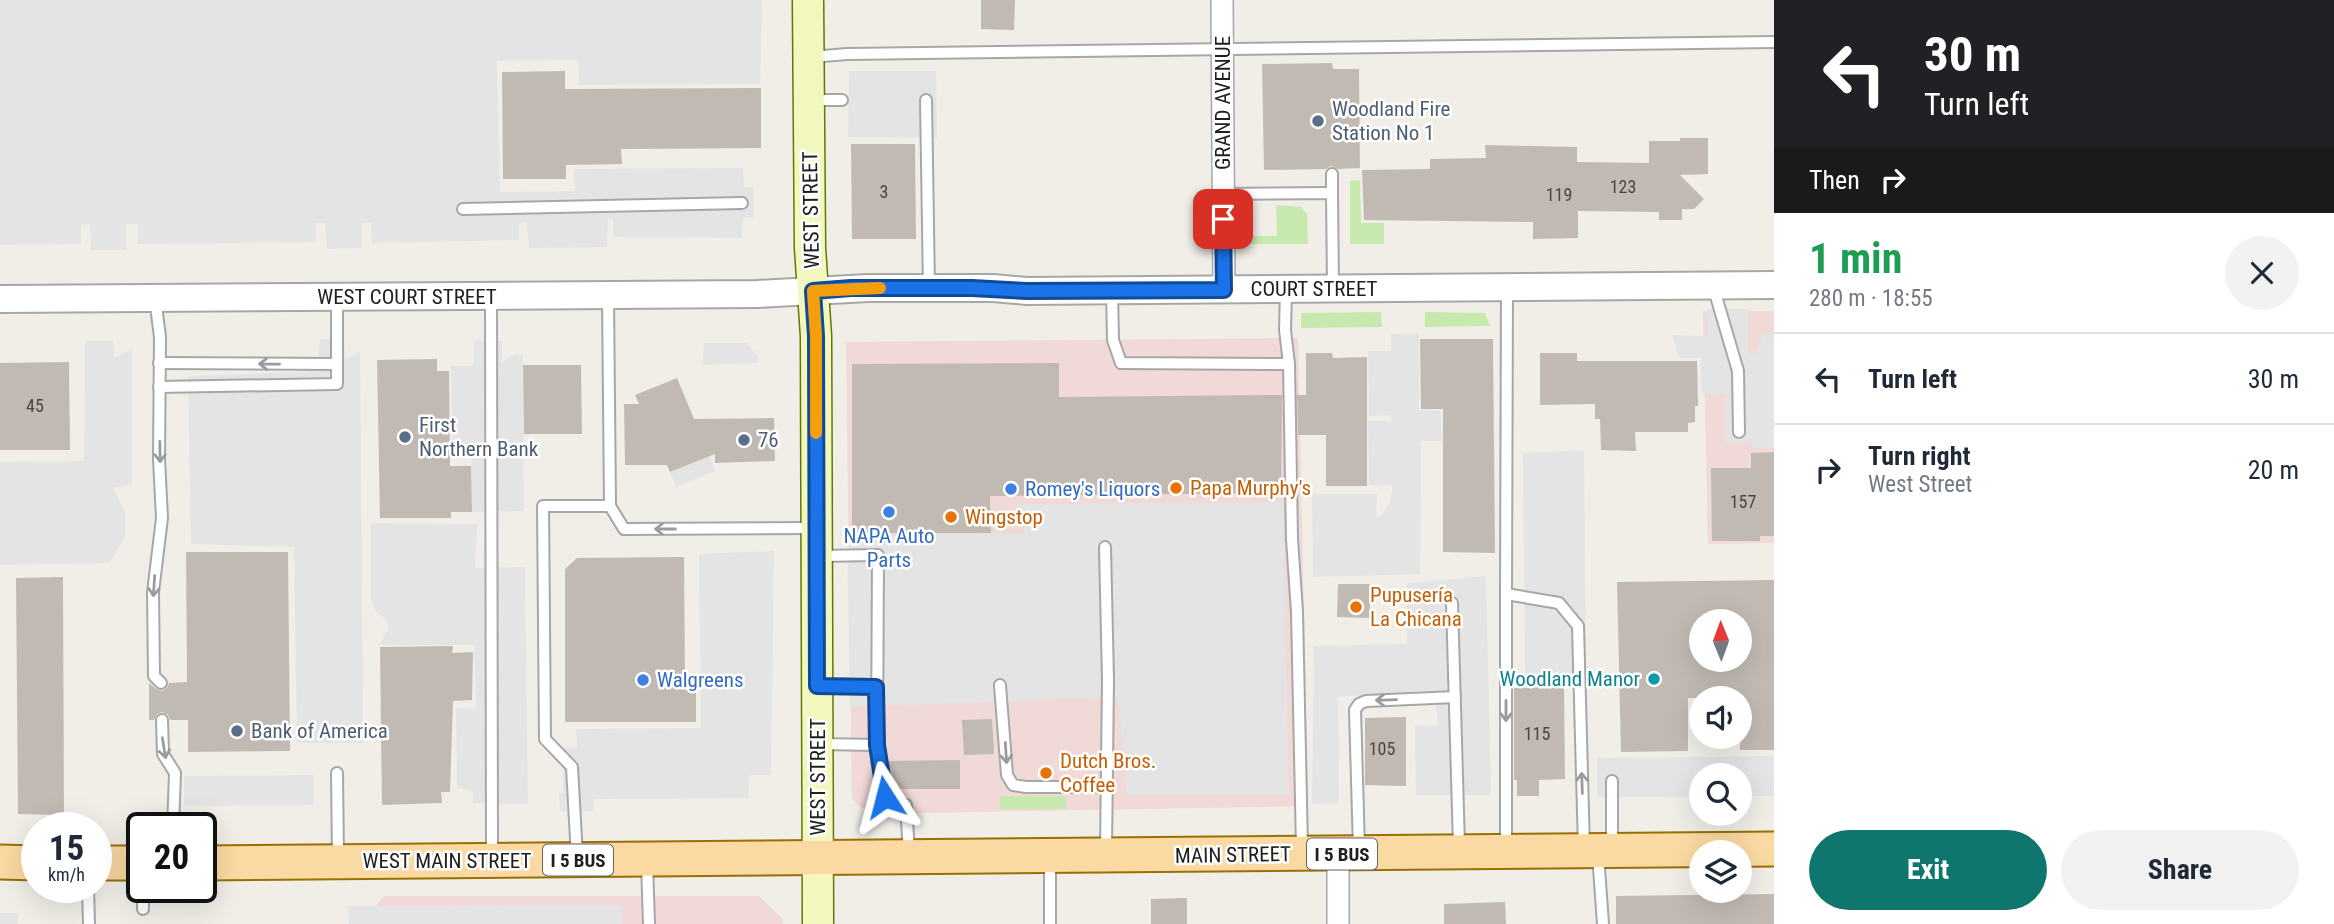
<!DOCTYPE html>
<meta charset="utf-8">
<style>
body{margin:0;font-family:"Roboto Condensed",sans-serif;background:#f2f2f3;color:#1f2937;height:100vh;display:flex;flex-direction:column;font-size:26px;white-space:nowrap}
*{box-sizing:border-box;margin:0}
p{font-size:23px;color:#747a83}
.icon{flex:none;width:38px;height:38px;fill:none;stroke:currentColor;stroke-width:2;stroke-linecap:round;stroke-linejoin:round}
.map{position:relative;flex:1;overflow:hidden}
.details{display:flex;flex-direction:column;background:#fff;width:560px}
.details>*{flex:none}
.guide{background:#202124;color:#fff;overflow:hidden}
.needle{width:46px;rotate:359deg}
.controls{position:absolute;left:1689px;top:609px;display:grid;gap:14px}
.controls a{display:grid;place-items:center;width:63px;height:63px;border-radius:50%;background:#fff;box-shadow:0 7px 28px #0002;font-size:35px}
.speed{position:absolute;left:21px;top:812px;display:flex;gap:14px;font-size:35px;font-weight:700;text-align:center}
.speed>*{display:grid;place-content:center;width:91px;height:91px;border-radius:50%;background:#fff;box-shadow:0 7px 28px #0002;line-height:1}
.speed small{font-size:18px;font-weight:400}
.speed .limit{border:4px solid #111;border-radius:10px;background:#fff;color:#111}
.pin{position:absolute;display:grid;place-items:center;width:60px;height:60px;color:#fff;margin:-30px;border-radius:14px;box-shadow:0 4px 10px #0006}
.me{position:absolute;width:77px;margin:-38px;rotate:351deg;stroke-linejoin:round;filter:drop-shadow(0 0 5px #0008)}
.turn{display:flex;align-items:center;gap:24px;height:147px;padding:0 35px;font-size:32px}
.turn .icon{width:91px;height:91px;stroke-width:2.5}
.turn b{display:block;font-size:49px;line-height:60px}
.then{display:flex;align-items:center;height:66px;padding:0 35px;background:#0003;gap:14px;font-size:26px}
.round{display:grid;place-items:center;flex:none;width:74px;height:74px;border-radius:37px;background:#f2f2f3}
.headline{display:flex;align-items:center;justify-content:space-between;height:119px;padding:0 35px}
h1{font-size:42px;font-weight:700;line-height:52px;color:#1e9e55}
.primary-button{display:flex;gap:14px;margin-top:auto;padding:14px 35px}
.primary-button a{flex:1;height:80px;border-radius:42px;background:#0f766e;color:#fff;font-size:28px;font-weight:700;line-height:80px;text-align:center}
.primary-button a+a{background:#f2f2f3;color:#1f2937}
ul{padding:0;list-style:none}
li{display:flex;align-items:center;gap:21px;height:91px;padding:0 35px;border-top:2px solid #e0e1e3}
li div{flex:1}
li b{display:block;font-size:26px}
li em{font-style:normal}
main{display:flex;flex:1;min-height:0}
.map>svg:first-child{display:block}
.commercial{fill:#f0d9d6}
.grass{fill:#c7e9ae}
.parking{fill:#e4e4e4}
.building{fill:#c1bab3;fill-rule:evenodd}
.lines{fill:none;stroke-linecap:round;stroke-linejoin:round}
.service-casing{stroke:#a7a7a7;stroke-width:14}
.minor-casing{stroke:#a7a7a7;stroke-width:24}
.tertiary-casing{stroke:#a7a7a7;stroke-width:30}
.secondary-casing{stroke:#637608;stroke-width:33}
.primary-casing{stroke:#987004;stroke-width:37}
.service{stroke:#fff;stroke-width:10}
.minor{stroke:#fff;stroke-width:21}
.tertiary{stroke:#fff;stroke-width:26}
.secondary{stroke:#f2f8bd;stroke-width:30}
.primary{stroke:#fad9a2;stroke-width:33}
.oneway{stroke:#9b9b9b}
.route-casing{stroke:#114b97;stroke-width:18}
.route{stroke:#1a73e8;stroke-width:12}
.slow{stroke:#f59e0b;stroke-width:12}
.service-dot{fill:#5c6f8a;stroke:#fff;stroke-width:2.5}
.food-dot{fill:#e8710a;stroke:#fff;stroke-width:2.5}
.shop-dot{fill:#3f7fe0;stroke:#fff;stroke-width:2.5}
.culture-dot{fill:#0f9aa8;stroke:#fff;stroke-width:2.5}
.labels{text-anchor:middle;stroke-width:5;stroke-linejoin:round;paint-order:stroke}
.number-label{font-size:18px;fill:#484645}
.shield{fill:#fff;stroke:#636363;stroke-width:2}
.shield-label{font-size:19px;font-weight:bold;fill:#202020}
.street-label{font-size:21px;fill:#202020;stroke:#fff}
.service-label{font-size:21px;fill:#4e5e75;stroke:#fff;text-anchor:start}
.food-label{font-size:21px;fill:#c56008;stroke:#fff;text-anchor:start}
.shop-label{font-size:21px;fill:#366cbe;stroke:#fff;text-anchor:start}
.culture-label{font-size:21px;fill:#0d838f;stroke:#fff;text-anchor:end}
</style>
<main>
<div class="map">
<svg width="1774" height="924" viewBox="0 0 1774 924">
<rect width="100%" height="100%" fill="#f0eee7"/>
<g class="commercial">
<path d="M1703,311H1774V543L1708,544Z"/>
<path d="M1298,338L1308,806L870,814L852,799L846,342Z"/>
<path d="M384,896H759L783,919V924H367V917Z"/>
</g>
<g class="grass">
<path d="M1360,180L1361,223H1384V244H1350V181Z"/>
<path d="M1242,205H1247V236H1277L1276,205L1301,207L1307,214L1308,244H1240Z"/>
<path d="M1381,312L1382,327L1301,328V313Z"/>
<path d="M1425,312L1485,313L1490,326L1425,327Z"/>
<rect x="1000" y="796" width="66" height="13"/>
</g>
<g class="parking">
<path d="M0,0H762L760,84L579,85L578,60L497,61L500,192L575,191L574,169L743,168L744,187H754V217L743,218L742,238L613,237V219L608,218L607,247L529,248L527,222L519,223V240L372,243L371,223H362V248L327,249L325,223H316V242L138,244V224H126V250H91L90,224L81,225V244L0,245Z"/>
<path d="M849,71H936L937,138L848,137Z"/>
<path d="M1707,309H1748V353L1754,355L1765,332H1774V448H1751V442H1725V394H1701V358H1680L1672,335L1708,336Z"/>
<path d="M1419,333V410L1441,411L1442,441H1421L1420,574L1313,577L1312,494H1377L1376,517L1378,518L1381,517L1389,504L1393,486L1369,485L1368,421H1392L1391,415L1369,416L1368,351H1391V334Z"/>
<path d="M320,339H344L345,359L360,351L363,743H297L294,547L191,544L188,376L318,371Z"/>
<path d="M85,341H113L114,358L132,349V485L113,488L125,512V536L110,563L0,565V462L84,461Z"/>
<path d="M474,341H502V362L516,354H523L524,511L472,512L471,456H453L451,366H472L474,364Z"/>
<path d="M704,343H746L759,357L757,363L703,365Z"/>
<path d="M1584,450L1586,675H1525L1523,453Z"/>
<path d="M710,456L715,471L676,487L670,472Z"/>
<path d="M1283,502L1289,795H1127L1118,697L850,707L847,536L1024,533L1025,523L1013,504Z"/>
<path d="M371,523L477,524L475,568L525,567L528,804L473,803V791L457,788L456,708L474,709L476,707L474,645H379L389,627L386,619L376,612L371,599Z"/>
<path d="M774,551L771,775H750L748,798L594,799V811H560L559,793H563V748L577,747L576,729L701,728L699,554Z"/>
<path d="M1486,576L1491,795H1416L1415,726L1438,725L1435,690L1338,697L1339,803L1312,804L1314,646L1407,644V583Z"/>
<path d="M1774,756V796H1740V775H1701V797H1597V758Z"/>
<path d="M314,775V805L184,806V776Z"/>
<path d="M622,905V924H349L348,906Z"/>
<rect x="0" y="913" width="18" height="11"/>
</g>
<g class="building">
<path d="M981,0H1015L1014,30L981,29Z"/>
<path d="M1332,63L1333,69H1359L1360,168L1338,169L1331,166L1326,169L1264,170L1262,64Z"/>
<path d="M565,71V89L761,88V148L621,149L622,164L566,165V179H503L502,72Z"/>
<path d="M1680,138H1708V174L1680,175L1704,199L1694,209H1682V220H1659V212L1578,211V238L1533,239V222L1364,220L1362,170L1430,169V159L1486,158L1485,145L1577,147V162L1649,163V141H1680Z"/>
<path d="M851,144H915L916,239H852Z"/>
<path d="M1420,339H1493L1495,553L1443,552V409H1421Z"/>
<path d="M1306,353H1332L1333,358L1367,357V486H1326V435H1298L1297,395H1306Z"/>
<path d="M1540,353H1577V361H1697L1698,406H1695V422L1688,423V432H1635L1636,451L1601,450L1600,419H1595V404L1540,405Z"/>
<path d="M437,359V371H449L450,466H471L472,512H451V518H380L377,360Z"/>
<path d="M69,362L70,450H0V363Z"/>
<path d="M1059,363V397L1282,395L1281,493L990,496L991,533H852V364Z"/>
<path d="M523,365H581L582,434H524Z"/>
<path d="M677,378L694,419L774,418L775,461L715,463V454L670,472L667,465H625L624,404H639L635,395Z"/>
<path d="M1774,452V536H1760V541H1712L1711,468H1751V453Z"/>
<path d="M186,552H288L290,751L188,752V720H170L168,715L162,712L157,714L154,720H149V683L156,689L162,691L167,688L169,683L187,682Z"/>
<path d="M684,557L685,681H696V722H565V569L577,558Z"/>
<path d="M63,577L64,815L18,814L16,578Z"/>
<path d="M1774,580V750H1740V698H1688V751L1621,752L1617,582ZM1701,621H1740V660H1701Z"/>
<path d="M1338,584H1370V618L1337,617Z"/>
<path d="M453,646L452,653L473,652L472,700L453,701L450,792H441L442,803L382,805L380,647Z"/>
<path d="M1564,687L1565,779L1539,780V796H1517V780H1514V688Z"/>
<path d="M1406,717V786L1365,785V718Z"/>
<path d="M992,719L994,754L964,755L962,720Z"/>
<path d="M960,760V789H892L887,761Z"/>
<path d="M1774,894V924H1616V896Z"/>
<path d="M1187,898V924H1151V899Z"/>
<path d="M1505,902L1506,924H1444V904Z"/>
</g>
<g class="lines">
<g class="service-casing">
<g id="service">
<path d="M811,57L847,54L1774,42"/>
<path d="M811,100H842"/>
<path d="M926,100L929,288"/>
<path d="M1332,193V174"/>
<path d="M1223,194L1332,193L1333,288"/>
<path d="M463,209L742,203"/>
<path d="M1713,286L1738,371L1739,432"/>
<path d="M1507,287L1506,594L1559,603L1578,626L1584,849"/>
<path d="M1112,291L1113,340L1121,363L1289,364L1285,330L1286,289"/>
<path d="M608,295L610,506L624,529L814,528"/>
<path d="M491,296L492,857"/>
<path d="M155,298L160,337L159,459L162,518L153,592L154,676L161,683"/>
<path d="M159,363L337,364"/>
<path d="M1289,364L1292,539L1297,612L1302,848"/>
<path d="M159,387L337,384V297"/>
<path d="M1105,547L1108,680L1106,850"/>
<path d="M819,556L878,555L877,745L820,744"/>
<path d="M1506,594V846"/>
<path d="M1452,603L1459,846"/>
<path d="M1000,685L1007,775L1013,785L1026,787H1107"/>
<path d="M819,686L876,687"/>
<path d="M162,720L163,754L175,773L173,828"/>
<path d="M877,745L885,798L906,805L909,853"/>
<path d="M337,773L338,859"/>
<path d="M1612,781V848"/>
<path d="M1359,849L1355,710L1359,704L1366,701L1455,697"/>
<path d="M1598,854L1603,924"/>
<path d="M577,857L572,767L545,739L543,506H610"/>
<path d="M1050,860V924"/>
<path d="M647,863L649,924"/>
<path d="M88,887L89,924"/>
<path d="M143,887V909"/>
</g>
</g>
<g class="minor-casing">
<g id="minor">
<path d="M1222,0L1224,290"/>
<path d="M1338,854V924"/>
</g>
</g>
<g class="tertiary-casing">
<path id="tertiary" d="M0,299L757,294L868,288H993L1027,291L1774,285"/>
</g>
<g class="secondary-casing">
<path id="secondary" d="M808,0L810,248L816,336L818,924"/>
</g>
<g class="primary-casing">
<g id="primary">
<path d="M0,862L37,863"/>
<path d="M96,863H142"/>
<path d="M201,863L1774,849"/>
</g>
</g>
<use href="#service" class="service"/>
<use href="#minor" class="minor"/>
<use href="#tertiary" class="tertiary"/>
<use href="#secondary" class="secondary"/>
<use href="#primary" class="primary"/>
</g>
<defs><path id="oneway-shaft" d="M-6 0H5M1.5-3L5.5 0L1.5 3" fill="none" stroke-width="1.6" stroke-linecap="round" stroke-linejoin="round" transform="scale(1.75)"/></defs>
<g class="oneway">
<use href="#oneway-shaft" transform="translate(269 364) rotate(-179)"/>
<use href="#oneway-shaft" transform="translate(160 452) rotate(89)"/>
<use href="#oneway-shaft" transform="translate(665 529) rotate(180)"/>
<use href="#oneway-shaft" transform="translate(154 586) rotate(94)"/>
<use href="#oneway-shaft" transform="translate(1386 700) rotate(178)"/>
<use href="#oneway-shaft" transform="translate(1506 711) rotate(90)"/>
<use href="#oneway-shaft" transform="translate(164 748) rotate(81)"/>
<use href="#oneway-shaft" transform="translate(1006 753) rotate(86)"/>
<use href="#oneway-shaft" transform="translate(1582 783) rotate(-92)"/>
</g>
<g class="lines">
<g class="route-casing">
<path id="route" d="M885,797L877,745L876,687L817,686L816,336L813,291L851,288H972L1027,291L1224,290L1223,219"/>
</g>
<use href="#route" class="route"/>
<path class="slow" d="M816,433V336L813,291L880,288"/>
</g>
<g class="service-dot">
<circle cx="1318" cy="121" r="7"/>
<circle cx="405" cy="437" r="7"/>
<circle cx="744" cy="440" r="7"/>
<circle cx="237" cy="731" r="7"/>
</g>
<g class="food-dot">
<circle cx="1176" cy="488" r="7"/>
<circle cx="951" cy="517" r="7"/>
<circle cx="1356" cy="607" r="7"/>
<circle cx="1046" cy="773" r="7"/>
</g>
<g class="shop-dot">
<circle cx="1011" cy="489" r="7"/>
<circle cx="889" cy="512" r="7"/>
<circle cx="643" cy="680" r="7"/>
</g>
<circle class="culture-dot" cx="1654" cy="679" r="7"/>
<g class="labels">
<g class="number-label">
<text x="1623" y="193">123</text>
<text x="884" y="198">3</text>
<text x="1559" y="201">119</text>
<text x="35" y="412">45</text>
<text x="1743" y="508">157</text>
<text x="1537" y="740">115</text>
<text x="1382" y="755">105</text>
</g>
<g class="shield">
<rect x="1307" y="838.5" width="70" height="31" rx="5"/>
<rect x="543" y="844.5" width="70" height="31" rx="5"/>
</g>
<g class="shield-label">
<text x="1342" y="861">I 5 BUS</text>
<text x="578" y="867">I 5 BUS</text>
</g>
<g class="street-label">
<text transform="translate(1223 103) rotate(-90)" y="7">GRAND AVENUE</text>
<text transform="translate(811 210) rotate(-91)" y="7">WEST STREET</text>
<text x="1314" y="296">COURT STREET</text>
<text x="407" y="304">WEST COURT STREET</text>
<text transform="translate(818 777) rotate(-90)" y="7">WEST STREET</text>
<text transform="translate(1233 855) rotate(-1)" y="7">MAIN STREET</text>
<text x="447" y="868">WEST MAIN STREET</text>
</g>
<g class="service-label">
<text x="1332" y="116">Woodland Fire<tspan x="1332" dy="24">Station No 1</tspan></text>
<text x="419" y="432">First<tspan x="419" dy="24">Northern Bank</tspan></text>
<text x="758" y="447">76</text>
<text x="251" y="738">Bank of America</text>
</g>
<g class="food-label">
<text x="1190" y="495">Papa Murphy's</text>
<text x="965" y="524">Wingstop</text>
<text x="1370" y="602">Pupusería<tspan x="1370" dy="24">La Chicana</tspan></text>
<text x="1060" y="768">Dutch Bros.<tspan x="1060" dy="24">Coffee</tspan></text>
</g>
<g class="shop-label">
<text x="1025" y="496">Romey's Liquors</text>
<text x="889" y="543" text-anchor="middle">NAPA Auto<tspan x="889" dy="24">Parts</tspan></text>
<text x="657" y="687">Walgreens</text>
</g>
<g class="culture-label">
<text x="1640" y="686">Woodland Manor</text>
</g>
</g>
</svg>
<div class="controls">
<a><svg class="needle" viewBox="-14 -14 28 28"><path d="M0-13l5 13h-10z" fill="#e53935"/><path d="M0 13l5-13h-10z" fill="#747a83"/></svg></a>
<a><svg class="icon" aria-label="sound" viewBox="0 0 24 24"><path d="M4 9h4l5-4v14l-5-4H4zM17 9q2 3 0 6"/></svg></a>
<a><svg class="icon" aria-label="search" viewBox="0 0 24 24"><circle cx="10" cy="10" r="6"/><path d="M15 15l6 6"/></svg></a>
<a><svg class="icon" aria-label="layers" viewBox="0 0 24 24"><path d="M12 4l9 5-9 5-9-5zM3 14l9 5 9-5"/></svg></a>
</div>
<div class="speed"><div>15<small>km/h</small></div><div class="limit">20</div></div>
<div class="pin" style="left:1223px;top:219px;background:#d93025"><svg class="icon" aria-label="arrive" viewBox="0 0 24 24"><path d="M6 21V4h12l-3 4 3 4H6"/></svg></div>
<svg class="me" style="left:885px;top:797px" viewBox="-20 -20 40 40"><path d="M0-17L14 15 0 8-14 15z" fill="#1a73e8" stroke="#fff" stroke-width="4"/></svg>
</div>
<section class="details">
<div class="guide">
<div class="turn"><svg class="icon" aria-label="left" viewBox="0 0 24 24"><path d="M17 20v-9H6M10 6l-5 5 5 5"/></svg><div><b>30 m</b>Turn left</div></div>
<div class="then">Then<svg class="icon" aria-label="right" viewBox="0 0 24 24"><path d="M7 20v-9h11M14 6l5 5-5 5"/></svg></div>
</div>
<div class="headline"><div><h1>1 min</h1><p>280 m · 18:55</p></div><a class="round"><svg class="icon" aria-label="close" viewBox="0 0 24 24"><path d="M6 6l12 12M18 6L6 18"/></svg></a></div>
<ul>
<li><svg class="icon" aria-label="left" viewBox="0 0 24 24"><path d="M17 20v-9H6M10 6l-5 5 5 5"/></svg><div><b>Turn left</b></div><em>30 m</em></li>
<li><svg class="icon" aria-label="right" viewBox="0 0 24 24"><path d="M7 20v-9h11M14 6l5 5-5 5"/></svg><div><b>Turn right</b><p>West Street</p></div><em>20 m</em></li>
</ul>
<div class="primary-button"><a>Exit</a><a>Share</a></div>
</section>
</main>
